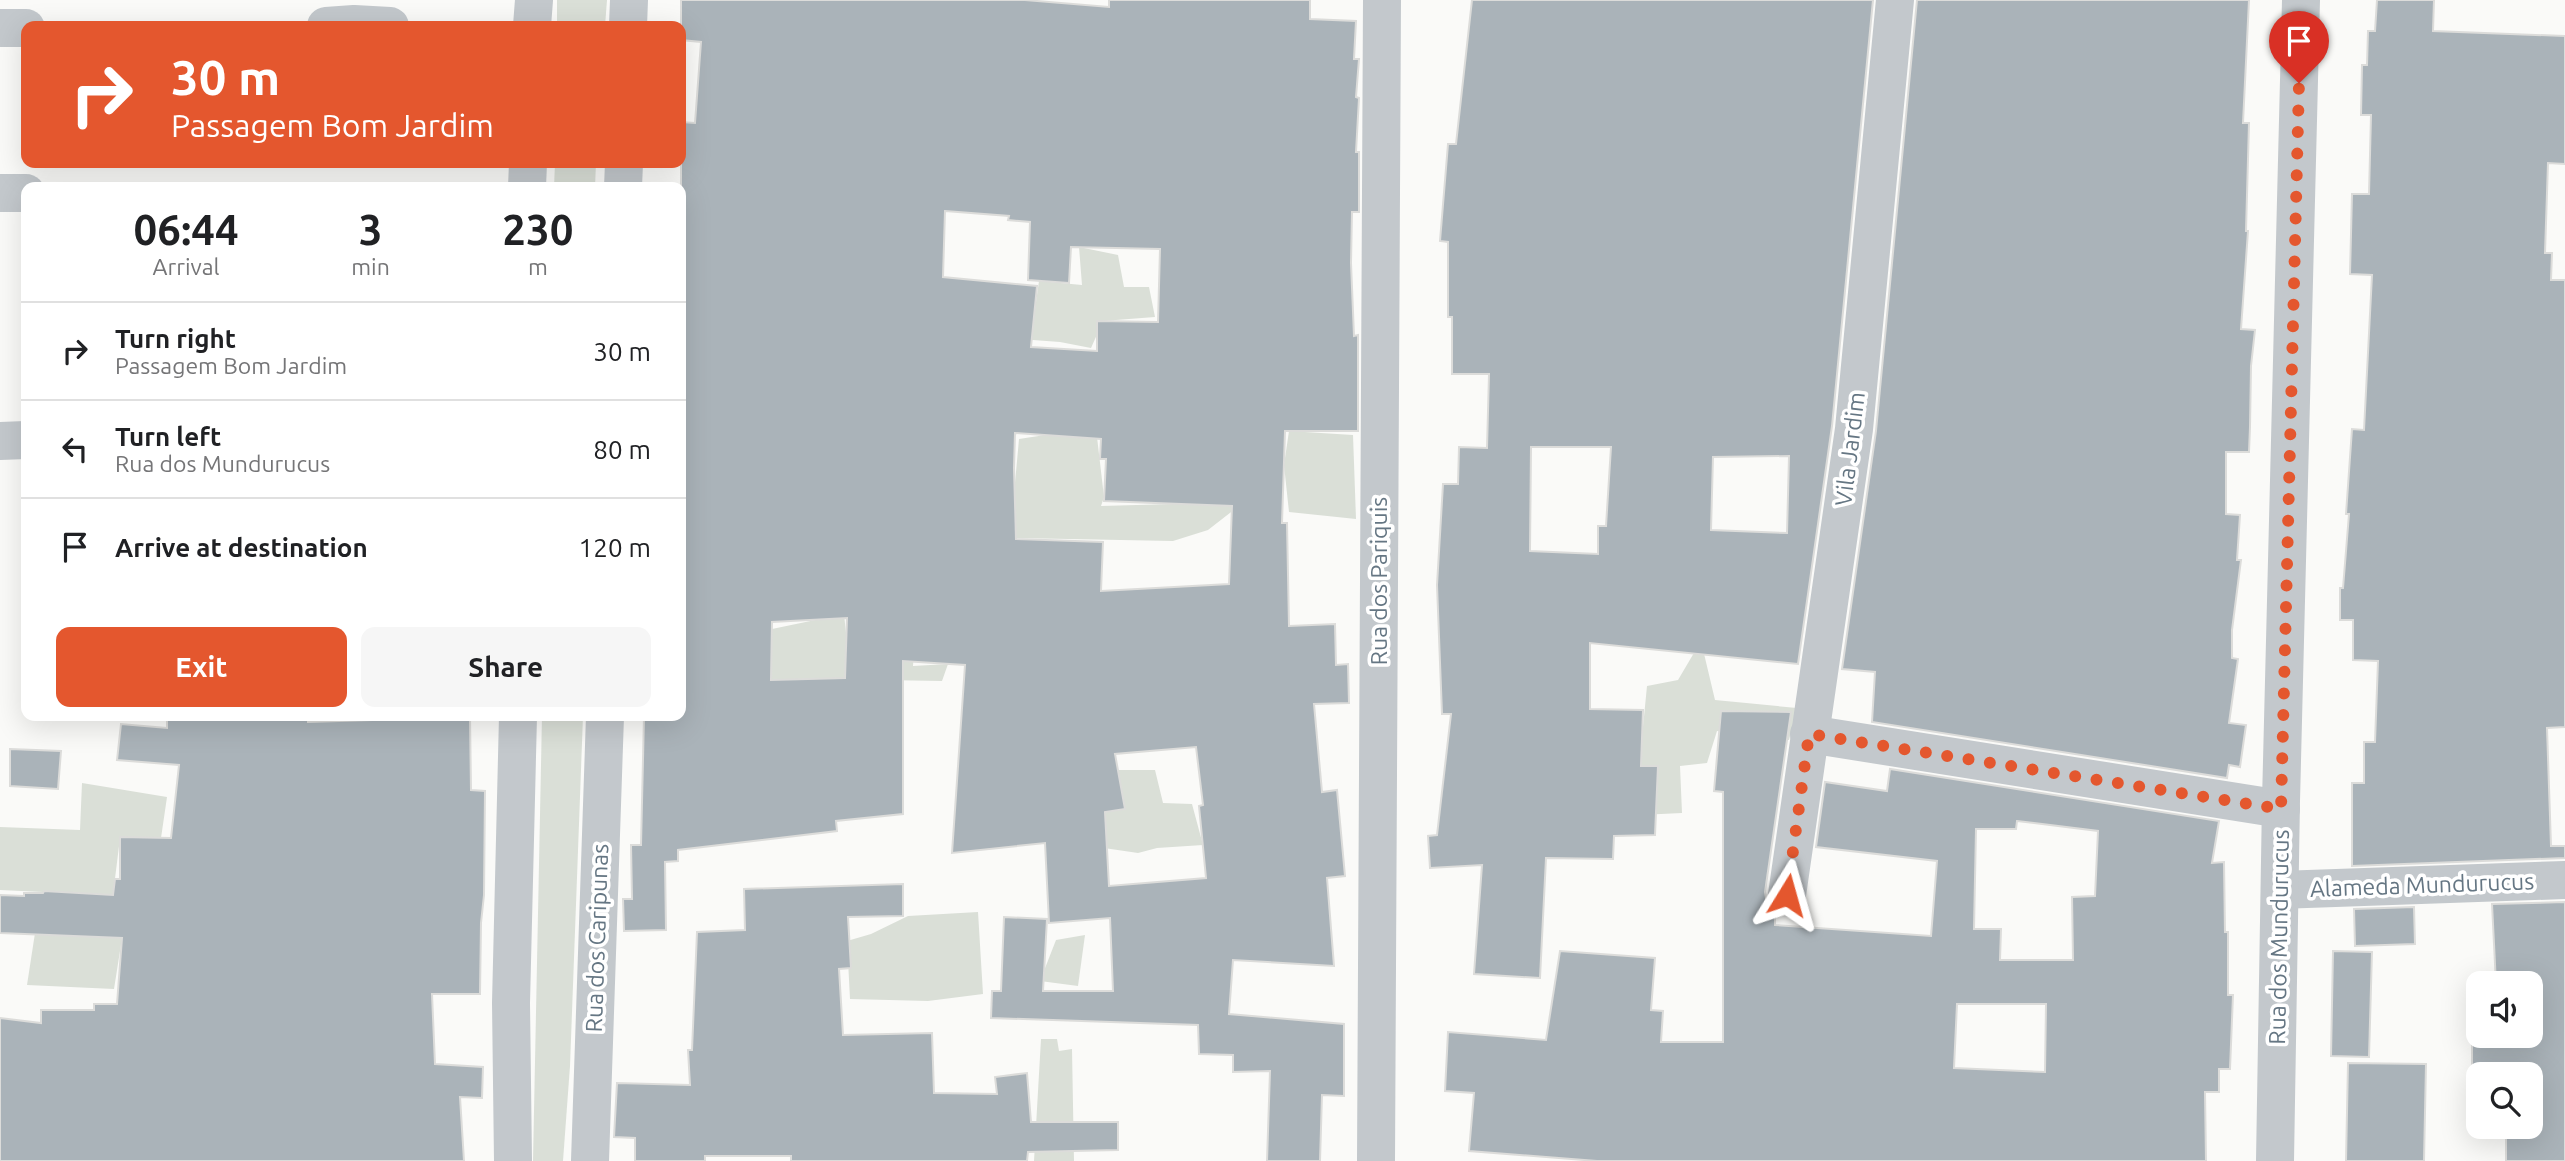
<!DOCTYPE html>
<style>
body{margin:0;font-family:Ubuntu,sans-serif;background:#f6f6f6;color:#202124;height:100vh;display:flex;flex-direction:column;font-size:26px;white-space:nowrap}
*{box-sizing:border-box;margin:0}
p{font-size:23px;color:#757577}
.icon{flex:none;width:38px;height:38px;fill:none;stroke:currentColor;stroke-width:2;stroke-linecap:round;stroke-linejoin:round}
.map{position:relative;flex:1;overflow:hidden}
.panel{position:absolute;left:21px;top:182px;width:665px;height:539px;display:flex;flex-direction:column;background:#fff;border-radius:14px;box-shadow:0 7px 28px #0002}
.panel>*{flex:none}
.top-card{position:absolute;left:21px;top:21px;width:665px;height:147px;border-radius:14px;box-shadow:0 7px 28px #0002;background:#e4572e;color:#fff;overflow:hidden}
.fabs{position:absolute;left:2466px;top:971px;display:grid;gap:14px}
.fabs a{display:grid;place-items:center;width:77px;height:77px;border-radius:14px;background:#fff;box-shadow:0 7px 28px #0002;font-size:35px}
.pin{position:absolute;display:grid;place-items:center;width:60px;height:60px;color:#fff;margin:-72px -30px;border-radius:50% 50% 50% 0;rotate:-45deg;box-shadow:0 0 7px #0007}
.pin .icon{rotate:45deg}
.me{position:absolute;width:77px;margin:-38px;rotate:8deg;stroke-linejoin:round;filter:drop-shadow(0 0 5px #0008)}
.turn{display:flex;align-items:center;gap:24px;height:147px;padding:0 35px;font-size:32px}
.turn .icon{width:91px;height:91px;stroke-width:2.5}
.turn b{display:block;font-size:49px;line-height:60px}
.eta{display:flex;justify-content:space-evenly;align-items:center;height:119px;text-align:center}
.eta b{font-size:42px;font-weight:700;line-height:49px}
.button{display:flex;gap:14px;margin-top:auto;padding:14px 35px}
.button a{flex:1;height:80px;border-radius:14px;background:#e4572e;color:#fff;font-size:28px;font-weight:700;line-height:80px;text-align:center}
.button a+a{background:#f6f6f6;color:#202124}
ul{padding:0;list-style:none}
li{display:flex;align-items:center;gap:21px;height:98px;padding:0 35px;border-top:2px solid #e0e0e0}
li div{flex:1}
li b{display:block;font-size:26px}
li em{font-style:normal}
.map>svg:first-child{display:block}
.green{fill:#dadfd7}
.building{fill:#aab3b9;stroke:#dcdcda;stroke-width:2;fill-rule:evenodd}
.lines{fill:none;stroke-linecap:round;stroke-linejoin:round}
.minor{stroke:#c3c8cc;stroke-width:38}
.route{stroke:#e4572e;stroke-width:12;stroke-dasharray:0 21.6}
.labels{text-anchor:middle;stroke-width:7;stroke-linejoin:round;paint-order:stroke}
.street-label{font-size:23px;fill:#657683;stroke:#fff}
</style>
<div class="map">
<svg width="2565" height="1161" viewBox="0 0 2565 1161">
<rect width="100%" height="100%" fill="#fafaf8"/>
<g class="green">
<path d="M557,0H607L605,26H557Z"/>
<path d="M555,163H596L595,187H554Z"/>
<path d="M1079,247L1118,255L1124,287H1149L1155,317L1103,321L1091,348L1060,342L809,323L1035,309L1039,281L1082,285Z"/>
<path d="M1289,431L1353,435L1356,519L1289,512L1284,465Z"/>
<path d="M1045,435L1097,437L1104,497L1101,506L1244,502L1208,530L1173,541L1010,538L1019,439Z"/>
<path d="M981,598L965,679L962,635H915L913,666L948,664L942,681L822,679L770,707L772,629L844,614L846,633L894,634Z"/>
<path d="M1701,641L1715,700L1797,708L1789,740L1717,731L1707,763L1680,766L1682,813L1598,817L1642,737L1647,686L1678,680Z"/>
<path d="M542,716H583L570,1066L563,1161H533Z"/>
<path d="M1118,770H1155L1163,803L1192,804L1203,845L1157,848L1138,853L1104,848L1101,813L1125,809Z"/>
<path d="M82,783L167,797L161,838H120L111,911L126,913L114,989L27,985L35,933L86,894L0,890V827L80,830Z"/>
<path d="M978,912L983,994L928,1001L850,999L847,941L871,934L908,916Z"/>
<path d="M1085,935L1078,986L1040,981L1056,940Z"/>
<path d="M1041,1039H1057L1059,1051L1072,1049L1074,1161H1034Z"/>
</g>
<g class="building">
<path d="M681,0H1025L1109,7V0H1310V19L1356,21L1354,59H1359L1356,97L1359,98L1356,152H1359V212H1352L1351,263L1354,336L1358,335V431H1285L1282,523H1287L1289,626L1335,624L1336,665L1348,664L1349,703L1314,704L1322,792L1337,790L1345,876L1327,878L1334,966L1233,960L1229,1014L1344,1024V1096L1322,1095L1320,1161H1267L1270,1071L1233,1072V1055L1199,1054L1198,1025L991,1018L992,991H1001L1004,917L1047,919L1043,991H1113L1110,918L1049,923L1045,843L952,853L965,665L903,661V814L836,821L837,831L678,850V861L665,862L666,930L624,931L623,899H632L631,845H641L644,716H681V122L695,123L701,42L681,40ZM945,211L1009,216L1008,220L1030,222L1028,280L1069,283L1071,247L1160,249L1158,322L1097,321V351L1031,347L1037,286L943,277ZM1015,433L1101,439L1100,459H1106L1104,501L1232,506L1229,584L1101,591L1103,542L1016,539L1014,468ZM847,618L845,678L771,680L772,622ZM1196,747L1203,805L1199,806L1206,878L1109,886L1105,812L1125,809L1115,754Z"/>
<path d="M1472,0H1873L1832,426L1798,664L1590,643V709L1643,710L1641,766H1658L1655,835L1614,836L1613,859L1546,858L1540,978L1474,974L1482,865L1430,868L1428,836L1437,835L1451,714H1442L1437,585L1443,484H1458L1459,447L1487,448L1489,374H1452V317H1448V242L1440,241L1448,144H1456ZM1531,447H1611L1606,526H1598V554L1530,551ZM1789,456L1787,533L1711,530L1713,457Z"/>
<path d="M1917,0H2249L2243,123H2249L2246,231H2248L2241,329L2255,330L2251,366L2250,427L2249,452H2226V514L2240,515L2237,560H2241L2232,630V658L2238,659L2229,723L2246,725L2240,767L2229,765L2227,778L1872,722L1875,672L1842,669L1876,431Z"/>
<path d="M2377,0H2434L2433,31L2565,36V164L2548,163L2545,253H2552L2551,280H2565V727L2547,728L2551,846H2565V858L2352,866V783H2364V742H2375L2378,661L2353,660V620H2340V588H2343L2349,514H2346L2352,429L2364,430L2372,275L2350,274L2352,194H2369L2371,115H2361L2362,65H2367L2368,31H2375Z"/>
<path d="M1721,711L1791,712L1765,892L1767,904L1775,913V925L1931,936L1937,861L1816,847L1825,782L1887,791L1890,769L2219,821L2212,863L2224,862L2225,932H2228V995H2233L2230,1069H2219V1092H2205L2206,1161H1597L1469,1151L1474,1093L1445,1091L1448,1032L1546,1040L1560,951L1655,958L1651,1010L1663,1011L1661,1042H1723V792L1714,791ZM2017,821L2098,831L2095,896L2072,897L2073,960H2000L2001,929H1974L1976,829H2016ZM1957,1004H2046L2045,1072L1954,1068Z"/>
<path d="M167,716H308V722L470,717L471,790L485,791L484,895L481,923L480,994H432L435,1064L483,1067L482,1098L460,1097L464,1161H0V1018L41,1023V1010H94V1004H117L122,938L0,933V895L24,896V893H43L44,891L113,895L115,879H120V837L171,838L179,765L117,760L121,724L167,728Z"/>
<path d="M10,749L61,751L58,789L10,786Z"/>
<path d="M903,884V916L848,917L851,968L839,969L843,1035L932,1033L934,1093L997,1094L995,1077L1027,1073L1031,1122H1118V1150L1028,1152L1027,1161H791V1156H705V1161H635V1138L614,1137L617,1083L690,1085L688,1050H692L697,932L745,930L744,889Z"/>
<path d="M2565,902V1161H2506V1127H2530V1074H2478V1080H2472V1032H2478V1036H2530V984H2496L2492,904Z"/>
<path d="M2414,907L2415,944L2355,946L2354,909Z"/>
<path d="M2333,951L2372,952L2369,1057L2331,1056Z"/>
<path d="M2348,1063L2426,1064L2424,1161H2346Z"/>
</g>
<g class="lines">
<g class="minor">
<path d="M326,26L354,24L390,26"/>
<path d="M532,26L534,0"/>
<path d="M628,26L629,0"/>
<path d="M0,28H26"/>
<path d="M527,187L528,163"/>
<path d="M623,187L624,163"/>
<path d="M0,193H26"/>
<path d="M0,441L26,440"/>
<path d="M1809,734L2281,809"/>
<path d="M2280,890L2565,880"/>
<path d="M1787,895L1854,429L1895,0"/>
<path d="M513,1161L511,1003L518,716"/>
<path d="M590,1161L605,716"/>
<path d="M1376,1161L1382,0"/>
<path d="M2275,1161L2281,801L2301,0"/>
</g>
</g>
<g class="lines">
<path class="route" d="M1787,895L1809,734L2281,809L2299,83"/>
</g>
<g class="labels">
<g class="street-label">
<text transform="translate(1850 449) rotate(-83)" y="8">Vila Jardim</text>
<text transform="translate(1379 581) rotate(-90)" y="8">Rua dos Pariquis</text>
<text transform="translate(2422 885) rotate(-2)" y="8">Alameda Mundurucus</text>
<text transform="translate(2279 937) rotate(-89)" y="8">Rua dos Mundurucus</text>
<text transform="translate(597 938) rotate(-88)" y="8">Rua dos Caripunas</text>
</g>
</g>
</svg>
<div class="fabs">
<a><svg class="icon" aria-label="sound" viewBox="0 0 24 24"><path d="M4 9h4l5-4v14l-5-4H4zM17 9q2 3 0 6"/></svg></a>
<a><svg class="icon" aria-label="search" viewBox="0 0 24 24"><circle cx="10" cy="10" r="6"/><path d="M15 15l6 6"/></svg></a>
</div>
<div class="pin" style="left:2299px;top:83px;background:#d93025"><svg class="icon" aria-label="arrive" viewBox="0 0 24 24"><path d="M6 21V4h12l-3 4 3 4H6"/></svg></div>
<svg class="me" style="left:1787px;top:895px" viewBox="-20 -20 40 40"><path d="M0-17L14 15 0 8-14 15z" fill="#e4572e" stroke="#fff" stroke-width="4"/></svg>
<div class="top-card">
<div class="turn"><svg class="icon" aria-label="right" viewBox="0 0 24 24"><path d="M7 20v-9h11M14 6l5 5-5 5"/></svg><div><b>30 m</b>Passagem Bom Jardim</div></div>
</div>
<section class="panel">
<div class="eta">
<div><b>06:44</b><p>Arrival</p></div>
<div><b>3</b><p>min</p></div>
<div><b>230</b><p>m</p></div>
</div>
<ul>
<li><svg class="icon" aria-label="right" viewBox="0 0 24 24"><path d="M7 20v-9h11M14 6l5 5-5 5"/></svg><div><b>Turn right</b><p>Passagem Bom Jardim</p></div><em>30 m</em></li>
<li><svg class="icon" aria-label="left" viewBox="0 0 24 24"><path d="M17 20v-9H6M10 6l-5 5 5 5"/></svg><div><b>Turn left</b><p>Rua dos Mundurucus</p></div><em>80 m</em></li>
<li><svg class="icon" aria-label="arrive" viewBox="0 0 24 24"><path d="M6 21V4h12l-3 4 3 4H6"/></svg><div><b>Arrive at destination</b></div><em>120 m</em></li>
</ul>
<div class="button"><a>Exit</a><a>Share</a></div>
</section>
</div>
